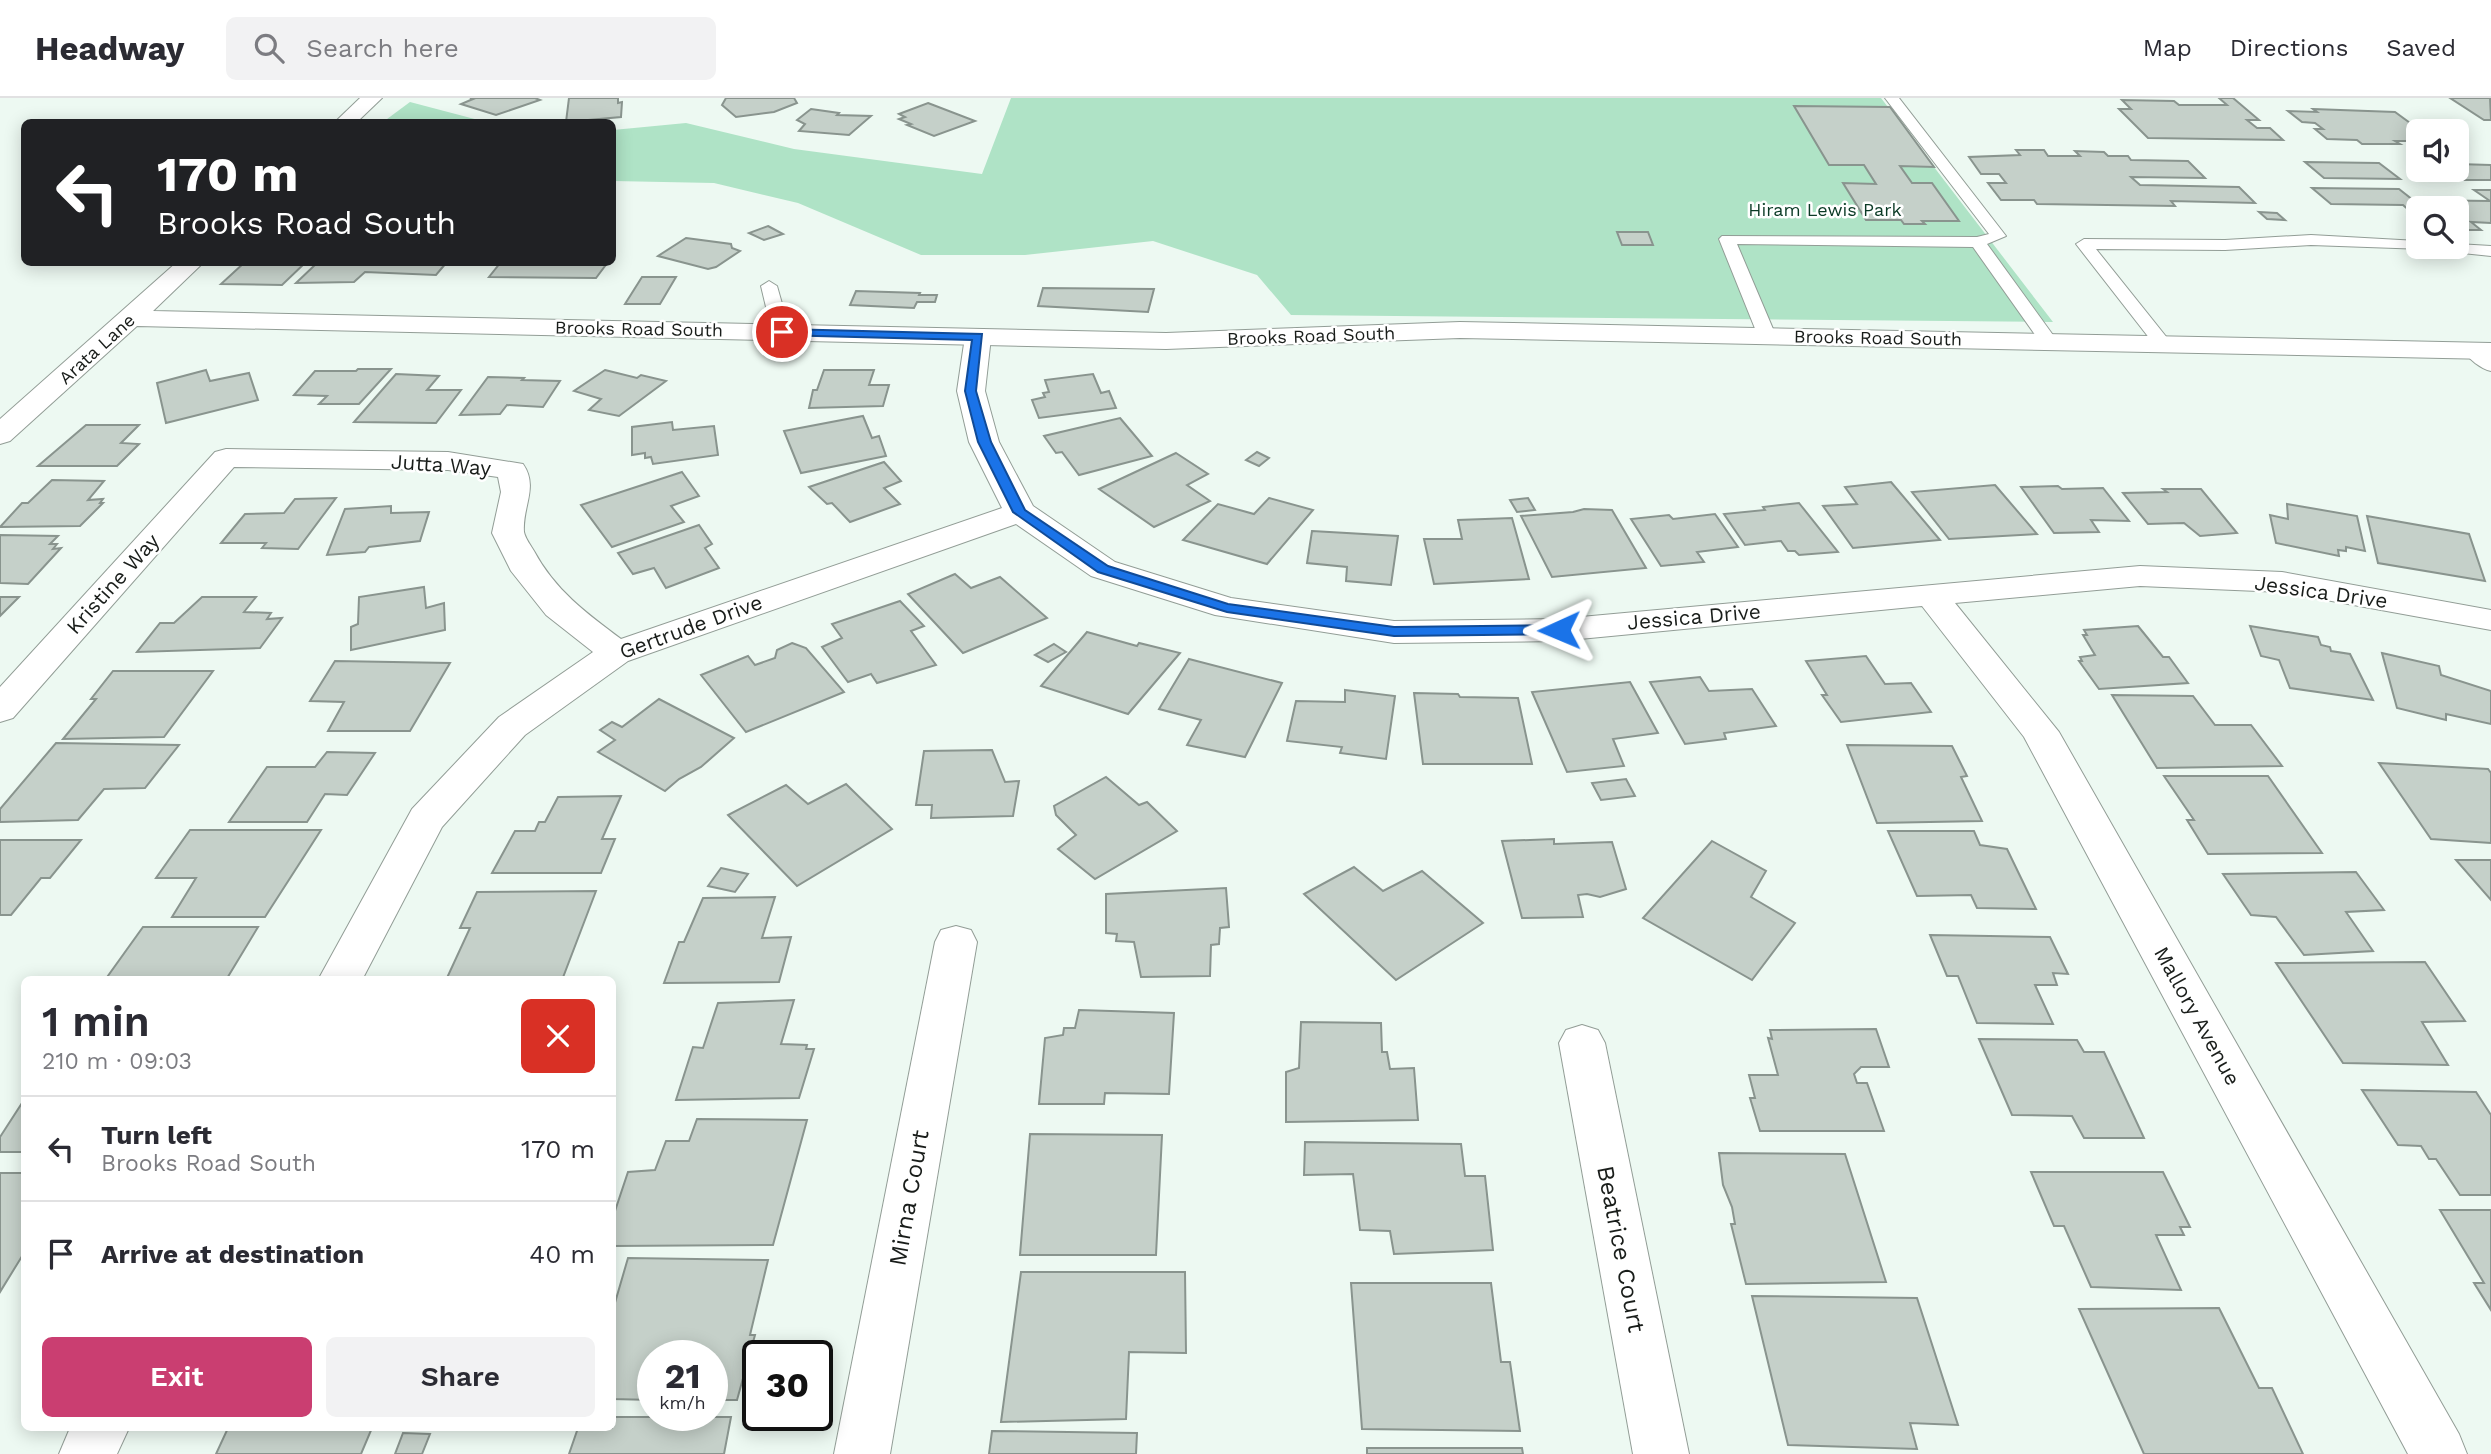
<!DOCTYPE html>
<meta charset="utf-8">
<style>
body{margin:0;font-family:"Work Sans",sans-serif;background:#f2f2f3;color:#2b2b33;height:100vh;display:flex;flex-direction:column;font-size:26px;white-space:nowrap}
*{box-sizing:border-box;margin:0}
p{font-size:23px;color:#7c7c81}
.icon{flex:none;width:38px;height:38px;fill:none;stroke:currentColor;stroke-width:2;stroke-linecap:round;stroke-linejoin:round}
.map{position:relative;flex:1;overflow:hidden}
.panel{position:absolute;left:21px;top:878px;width:595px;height:455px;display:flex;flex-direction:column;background:#fff;border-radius:10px;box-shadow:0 4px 18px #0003}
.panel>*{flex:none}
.top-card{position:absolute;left:21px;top:21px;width:595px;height:147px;border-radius:10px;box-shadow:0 4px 18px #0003;background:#202124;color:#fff;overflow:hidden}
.tools{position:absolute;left:2406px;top:21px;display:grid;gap:14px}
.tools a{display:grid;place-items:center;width:63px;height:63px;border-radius:10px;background:#fff;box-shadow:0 4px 18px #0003;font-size:35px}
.speed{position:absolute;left:637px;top:1242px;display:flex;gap:14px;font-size:35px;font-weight:700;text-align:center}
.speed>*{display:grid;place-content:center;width:91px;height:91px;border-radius:50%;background:#fff;box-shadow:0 4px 18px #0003;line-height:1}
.speed small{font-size:18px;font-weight:400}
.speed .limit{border:4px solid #111;border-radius:10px;background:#fff;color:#111}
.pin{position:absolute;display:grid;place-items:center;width:60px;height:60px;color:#fff;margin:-30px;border:4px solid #fff;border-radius:50%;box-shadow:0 2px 7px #0007}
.me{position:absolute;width:77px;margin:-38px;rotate:269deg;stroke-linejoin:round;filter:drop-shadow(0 0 5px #0008)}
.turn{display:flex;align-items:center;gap:24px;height:147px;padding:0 21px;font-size:32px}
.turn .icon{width:91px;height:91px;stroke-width:2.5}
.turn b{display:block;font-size:49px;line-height:60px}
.round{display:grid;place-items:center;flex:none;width:74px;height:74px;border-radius:10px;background:#f2f2f3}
.summary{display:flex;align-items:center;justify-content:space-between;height:119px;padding:0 21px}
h1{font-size:42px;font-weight:600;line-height:52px}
.action{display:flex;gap:14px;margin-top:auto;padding:14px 21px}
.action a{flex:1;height:80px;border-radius:10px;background:#ca3e71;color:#fff;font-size:28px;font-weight:600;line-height:80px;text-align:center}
.action a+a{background:#f2f2f3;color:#2b2b33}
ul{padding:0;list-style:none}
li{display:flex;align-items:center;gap:21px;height:105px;padding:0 21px;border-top:2px solid #e1e1e2}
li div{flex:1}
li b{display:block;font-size:26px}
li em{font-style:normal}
header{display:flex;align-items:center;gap:42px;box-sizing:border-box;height:98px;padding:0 35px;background:#fff;border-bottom:2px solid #e1e1e2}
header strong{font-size:33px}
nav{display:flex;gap:38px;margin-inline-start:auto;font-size:24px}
.search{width:490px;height:63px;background:#f2f2f3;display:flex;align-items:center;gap:18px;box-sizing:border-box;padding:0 24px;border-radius:10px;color:#7c7c81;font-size:26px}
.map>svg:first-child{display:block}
.green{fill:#afe3c6}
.building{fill:#c5d0c9;stroke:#89948e;stroke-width:2}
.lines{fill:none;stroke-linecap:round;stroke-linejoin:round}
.service-casing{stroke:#929d96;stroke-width:2}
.minor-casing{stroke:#929d96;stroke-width:2}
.tertiary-casing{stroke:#929d96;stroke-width:2}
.service{fill:#fff;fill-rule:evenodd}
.minor{fill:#fff;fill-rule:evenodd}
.tertiary{fill:#fff;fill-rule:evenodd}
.route{fill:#1a73e8;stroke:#114b97;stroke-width:2}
.labels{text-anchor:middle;stroke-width:5;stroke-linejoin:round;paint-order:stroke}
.far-park-label{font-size:18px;fill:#0a3a25;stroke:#fff}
.far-street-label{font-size:18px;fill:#191d1a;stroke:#fff}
.street-label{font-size:21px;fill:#191d1a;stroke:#fff}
.near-street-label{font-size:24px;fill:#191d1a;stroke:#fff}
</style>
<header>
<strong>Headway</strong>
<div class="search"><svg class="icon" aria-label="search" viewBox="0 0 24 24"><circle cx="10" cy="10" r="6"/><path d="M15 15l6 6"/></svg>Search here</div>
<nav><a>Map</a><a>Directions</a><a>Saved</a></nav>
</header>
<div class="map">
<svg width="2491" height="1356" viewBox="0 0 2491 1356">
<rect width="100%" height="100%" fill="#edf9f2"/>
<g class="green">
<path d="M1011,0H1881L2053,224L1291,217L1257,177L1153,143L1025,157H921L798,105L714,85L613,83V32L686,25L794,51L982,76Z"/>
<path d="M410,4L486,24H383Z"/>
</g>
<g class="building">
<path d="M470,0H535L540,2L496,17L461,6L473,1Z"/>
<path d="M569,0H618V5L622,4L621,19L566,24Z"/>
<path d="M726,0H794L797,5L774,14L736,19L722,7Z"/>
<path d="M2219,0H2233L2259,22H2247L2257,30H2270L2283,42L2148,40L2119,11H2131L2122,2L2174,3L2179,7H2227Z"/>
<path d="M2450,0H2490L2491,22H2484Z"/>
<path d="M928,5L975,23L934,38L907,27L911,26L899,21L905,19L899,16Z"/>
<path d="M1794,8L1890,9L1934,69L1900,68L1912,85H1932L1959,123H1922L1925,126H1904L1901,122H1866L1843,85L1876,86L1864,67H1829Z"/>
<path d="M811,11L839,15L837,17L871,18L849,37L799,33L805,26L797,22Z"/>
<path d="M2313,11L2395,14L2421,33H2418V43H2395L2400,46H2362L2357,42L2327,41L2315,31H2323L2315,25L2302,24L2288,13L2317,14Z"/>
<path d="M2016,52H2044L2048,58H2080L2075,53L2104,54L2108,58H2128L2131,62L2188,63L2205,80L2131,79L2140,87L2239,89L2255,105L2171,103L2175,108L2037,106L2034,102H2001L1988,85H2006L1999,76H1981L1969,59L2020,57Z"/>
<path d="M2305,64L2379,65L2400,81L2324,80Z"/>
<path d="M2457,66L2491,67V82H2446L2433,72H2457Z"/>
<path d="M2312,90L2399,91L2413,102L2490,103L2474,92H2491V125L2471,124L2481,132H2457V110H2418V120L2403,107L2331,106Z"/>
<path d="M2259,114L2277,115L2285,122L2267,121Z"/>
<path d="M768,128L783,136L764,142L749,135Z"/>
<path d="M1617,134H1648L1653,147H1622Z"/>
<path d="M686,140L731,146L732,150L740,153L716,169L708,171L658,158Z"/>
<path d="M245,164H306L282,187L221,186Z"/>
<path d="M447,164L436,177L365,174L354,184L296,185L317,165Z"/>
<path d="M501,164H608L596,180L489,179Z"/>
<path d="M642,179H676L660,206H625Z"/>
<path d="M1043,190L1154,191L1148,214L1038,208Z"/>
<path d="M856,193L920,195L919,197H937L935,204H917L914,210L850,207Z"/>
<path d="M358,271H391L359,306H319L327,298L294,297L315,273H356Z"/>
<path d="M206,272L210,283L249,275L258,302L166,325L157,285Z"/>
<path d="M605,272L637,280L641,277L666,283L619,318L589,312L601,301L574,293Z"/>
<path d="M824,272H874L869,287H889L883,308L809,310L813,292H817Z"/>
<path d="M396,276L439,278L427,292H461L436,325L354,324Z"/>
<path d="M1093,276L1101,295L1109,293L1116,310L1039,320L1032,302L1045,299L1043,295L1049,294L1045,282Z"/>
<path d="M488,279L524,280L522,282L560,283L543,309L507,307L500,316L460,317Z"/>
<path d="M863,318L872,340L879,338L886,358L801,375L784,333Z"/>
<path d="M1120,320L1152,358L1079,377L1062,354L1056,355L1044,338Z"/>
<path d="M672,324L673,332L714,328L718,357L653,366L651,359L645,360V355L632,357V329Z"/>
<path d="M86,327H139L121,345L139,346L117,368H38Z"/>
<path d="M1257,354L1269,360L1259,368L1246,362Z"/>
<path d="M1176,355L1208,376L1187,387L1210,403L1154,429L1099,391Z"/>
<path d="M884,364L901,383L884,390L900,406L850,424L832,405L827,406L809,389Z"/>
<path d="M682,374L699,398L671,408L684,424L612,449L581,407Z"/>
<path d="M52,382L104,383L88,402L103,401L100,405H103L80,428L0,429L22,405H28Z"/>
<path d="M1891,384L1940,442L1853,450L1823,408L1857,406L1845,389Z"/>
<path d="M1995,387L2037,436L1949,441L1912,394Z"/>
<path d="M2058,388L2062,391L2103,390L2129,423L2091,422L2099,434L2054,435L2021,389Z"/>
<path d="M2163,391H2201L2237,435L2200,438L2184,425L2148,426L2123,395L2167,394Z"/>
<path d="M336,400L298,451L262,450L266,445H221L245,416L284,415L295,401Z"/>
<path d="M1269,400L1313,412L1267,466L1183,442L1218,406L1254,416Z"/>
<path d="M1528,400L1535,412L1517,414L1510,402Z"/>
<path d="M1799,405L1838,454L1799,457L1795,453H1788L1781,443L1745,447L1724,416L1765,412L1763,409Z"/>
<path d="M2287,406L2357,418L2365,453L2346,449V453L2338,452L2339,458L2276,445L2270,417L2288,421Z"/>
<path d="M391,408V415L429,414L420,443L369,449L365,454L327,457L345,411Z"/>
<path d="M1584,411L1612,412L1646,470L1552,479L1521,418L1573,414Z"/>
<path d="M1715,416L1738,449L1697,454L1704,464L1661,468L1631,421L1669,417L1673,421Z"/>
<path d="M2367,418L2469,436L2485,483L2378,465Z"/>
<path d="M1512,420L1529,481L1434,486L1424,441H1462L1458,422Z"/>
<path d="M699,427L712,446L705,450L719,470L666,490L654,470L633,476L618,455Z"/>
<path d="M1312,433L1398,438L1391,487L1346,483L1347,469L1307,465Z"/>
<path d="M0,437L58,438L50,446H57L53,451L61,450L28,486L0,485Z"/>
<path d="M955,476L971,490L1000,479L1047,520L963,555L908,496Z"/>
<path d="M424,489L426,510L444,505L445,532L351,552V529L358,526L359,499Z"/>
<path d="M0,499H19L0,518Z"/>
<path d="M202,499H256L244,514L271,515L267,521L282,520L260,550L137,554L160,525H174Z"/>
<path d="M900,503L924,528L911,533L936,567L877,585L871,576L848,584L822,549L842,540L832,526Z"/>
<path d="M2138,528L2163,559H2169L2188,585L2099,591L2079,563H2082L2080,559L2095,557L2083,537H2087L2084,532Z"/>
<path d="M2250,528L2318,539L2321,547L2330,549L2331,553L2350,556L2373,602L2290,590L2279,562L2261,558Z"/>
<path d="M1087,534L1137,548L1139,545L1180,555L1128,616L1041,588Z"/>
<path d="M792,545L806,550L844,594L746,634L701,577L748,558L755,567L775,560L777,552Z"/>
<path d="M1054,546L1066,554L1048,564L1035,557Z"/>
<path d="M2382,555L2439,568L2441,577L2491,593V626L2446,616V622L2397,610Z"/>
<path d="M1866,558L1885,586L1911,585L1931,614L1841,624L1822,597H1827L1806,563Z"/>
<path d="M1189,561L1282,585L1245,659L1187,647L1201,622L1159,611Z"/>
<path d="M335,563L450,565L410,633H328L344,604L310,603Z"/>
<path d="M113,573H213L164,639L63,641L96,601H91Z"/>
<path d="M1700,579L1709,593L1752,591L1776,628L1724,635L1726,641L1685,646L1650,584Z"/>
<path d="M1630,584L1658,635L1613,641L1624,668L1567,674L1532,594Z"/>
<path d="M1345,592L1395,598L1386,661L1340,655L1342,649L1287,643L1296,603L1345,604Z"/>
<path d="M1414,595L1458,596L1460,599L1518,600L1532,666H1423Z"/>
<path d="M2112,597L2193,598L2215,627H2251L2282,668L2157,670Z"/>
<path d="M659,601L734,640L701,669L679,681L665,693L598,654L615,642L600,632L612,624L622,629Z"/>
<path d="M56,645L179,647L145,690L104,691L78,722L0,724V711Z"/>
<path d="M1847,647L1952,648L1967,678L1961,679L1982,723L1877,725Z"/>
<path d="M992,652L1005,684L1019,683L1013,718L931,720L932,707H916L924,653Z"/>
<path d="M327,654L375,655L347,697L325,696L307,724H229L267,669H315Z"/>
<path d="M2379,665L2488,671L2491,675V745L2431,741Z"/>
<path d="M2164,678H2268L2322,755L2208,756L2187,722H2194Z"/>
<path d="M1106,679L1139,707L1147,704L1177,733L1095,781L1058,751L1076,737L1056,717L1054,708Z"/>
<path d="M1626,681L1635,698L1601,702L1592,685Z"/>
<path d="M846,686L892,731L797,788L728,717L786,687L808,706Z"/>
<path d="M621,698L602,741H615L601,775H492L515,733H535L539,724H545L558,699Z"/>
<path d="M190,732H321L265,819H172L196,780H156Z"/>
<path d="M1888,733H1974L1980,747L2007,751L2036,811L1977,810L1971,797L1917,798Z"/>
<path d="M1554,741V746L1612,744L1626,791L1600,799L1587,796L1578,797L1583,819L1522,820L1502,743Z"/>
<path d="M0,742H81L50,780H41L11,817H0Z"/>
<path d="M1712,743L1766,773L1751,799L1795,825L1752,882L1643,820Z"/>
<path d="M2456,762H2491V802Z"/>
<path d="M1354,769L1383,793L1422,773L1483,825L1396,882L1304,796Z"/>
<path d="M721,770L748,776L735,794L708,788Z"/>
<path d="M2356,774L2384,812L2346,814L2373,853L2304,857L2276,819L2251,817L2223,776Z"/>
<path d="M1226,790L1229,829L1220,830L1219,846L1211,847L1210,878L1141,879L1134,844L1116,843L1117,836L1106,835V796Z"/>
<path d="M596,793L562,882H446L470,830H460L477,794Z"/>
<path d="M775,799L762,840L791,839L779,884L664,885L679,844H684L703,800Z"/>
<path d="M143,829H258L226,882H105Z"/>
<path d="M1930,837L2050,839L2068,876L2053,875L2057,887H2035L2053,926L1977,925L1958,878H1947Z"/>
<path d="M2425,864L2465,923L2422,924L2448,967L2343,965L2276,865Z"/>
<path d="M794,902L781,946L807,947L806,951H814L799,1000L676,1002L693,949L703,950L718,905Z"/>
<path d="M1079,912L1174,915L1169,996L1105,995L1104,1006H1039L1045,940L1063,937L1064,930H1075Z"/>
<path d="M1301,924L1381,925L1382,954H1387L1390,971L1414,970L1418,1022L1286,1024V974L1299,970Z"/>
<path d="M1876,931L1889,969H1861L1854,976L1857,985H1867L1884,1033H1760L1750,1000H1755L1749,977H1778L1768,940L1772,941L1770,932Z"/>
<path d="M1979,941L2077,942L2084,954H2104L2144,1040H2084L2072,1018L2012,1017Z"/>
<path d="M2362,992L2476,994L2491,1017V1097H2460L2436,1061H2429L2421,1048L2398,1047Z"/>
<path d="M24,1002V1054H0V1039Z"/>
<path d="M697,1021L807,1022L773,1147L612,1148V1122L628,1074L655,1072L666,1043H689Z"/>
<path d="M1030,1036L1162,1037L1156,1157H1020Z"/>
<path d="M1305,1044L1461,1046L1465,1078H1485L1493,1152L1394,1156L1390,1133L1360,1132L1353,1076L1304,1077Z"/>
<path d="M1719,1055L1845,1056L1886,1184L1746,1186L1731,1126H1735L1732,1109L1723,1087Z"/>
<path d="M2031,1074H2163L2190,1129H2180L2184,1137H2156L2181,1192L2091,1189L2064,1128H2054Z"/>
<path d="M0,1075H24V1155L0,1194Z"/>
<path d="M2440,1112H2491V1212L2474,1185H2484Z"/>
<path d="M628,1160L768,1162L750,1237H755L737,1302H712V1258H653V1302L612,1301V1215Z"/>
<path d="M1021,1174H1185L1186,1255L1129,1254L1126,1321L1001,1324Z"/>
<path d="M1351,1185H1491L1501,1264H1510L1520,1333L1362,1331Z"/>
<path d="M1752,1198L1917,1200L1958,1327L1910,1325L1917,1351L1788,1347Z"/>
<path d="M2219,1210L2259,1290H2272L2303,1356H2144L2079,1211Z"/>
<path d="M612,1319H731L724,1356H569L578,1330H612Z"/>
<path d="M228,1330H372L361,1356H216Z"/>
<path d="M992,1333L1137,1335L1136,1356H989Z"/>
<path d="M403,1335L430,1336L422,1356H395Z"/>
<path d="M1367,1350H1522L1523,1356H1367Z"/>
</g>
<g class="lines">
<g class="service-casing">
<g id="service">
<path d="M1885,0H1899L2006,138L1987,146L2058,244L2055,248H2043L1973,149L1737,146L1776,238L1767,243L1758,238L1719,141L1722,138L1977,139L1989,136Z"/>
<path d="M2311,137L2418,143V149H2457V146L2491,148V158L2424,151L2311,147L2225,152L2096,151L2172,246L2163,251L2157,250L2076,146L2084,141L2225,142Z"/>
<path d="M769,183L777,188L790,234L787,238L781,239L772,234L761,188Z"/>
<path d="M2471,247L2491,259V273C2481,271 2469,261 2462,252Z"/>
</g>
</g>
<g class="minor-casing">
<g id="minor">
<path d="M978,231L988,233L991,239L985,293L999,344L1033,408L1115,464L1231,500L1394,523L1559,521L2140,468L2282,474L2491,512V532L2282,494L2140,488L1955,505L2059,634L2459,1336L2467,1356H2408L2024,639L1922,508L1559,543L1394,545L1215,517L1091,478L1016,426L628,563L525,637L442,729L362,882H318L412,711L499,619L593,554L546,517L511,473L492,435L501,394L498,379L448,372L234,369L13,620L0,624V589L215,354L226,351L448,354L523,366C539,389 522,409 524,434C525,440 531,448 534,453C555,492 586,515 621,541L1002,410L969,344L957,293L965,239L968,233Z"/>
<path d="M956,828L971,832L977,844L890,1356H834L935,844L941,832Z"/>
<path d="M1582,927L1598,932L1605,945L1689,1356H1633L1559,945L1566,932Z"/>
<path d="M70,1330H129L117,1356H59Z"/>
</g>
</g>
<g class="tertiary-casing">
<g id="tertiary">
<path d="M360,0H382L357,24H335Z"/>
<path d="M177,164H204L153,213L1166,235L1460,224L2491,245V261L1460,240L1166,251L137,228L10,343L0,346V321Z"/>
</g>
</g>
<use href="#service" class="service"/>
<use href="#minor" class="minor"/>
<use href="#tertiary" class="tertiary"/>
</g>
<path class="route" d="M782,231L982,236L976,293L991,344L1025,412L1108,468L1228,506L1394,529L1559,527L1566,532L1559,536L1394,538L1227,514L1098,474L1013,414L978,344L965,293L972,242L778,237V232Z"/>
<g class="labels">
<g class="far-park-label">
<text x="1825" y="118">Hiram Lewis Park</text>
</g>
<g class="far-street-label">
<text transform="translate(639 231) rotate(1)" y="6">Brooks Road South</text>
<text transform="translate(1311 238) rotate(-2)" y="6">Brooks Road South</text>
<text transform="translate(1878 240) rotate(1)" y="6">Brooks Road South</text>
<text transform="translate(97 251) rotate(-42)" y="6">Arata Lane</text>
</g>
<g class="street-label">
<text transform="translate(441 367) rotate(4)" y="7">Jutta Way</text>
<text transform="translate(113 486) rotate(-48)" y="7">Kristine Way</text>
<text transform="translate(2321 494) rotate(8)" y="7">Jessica Drive</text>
<text transform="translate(1694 519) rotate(-5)" y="7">Jessica Drive</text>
<text transform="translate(691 529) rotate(-20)" y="7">Gertrude Drive</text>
<text transform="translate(2197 918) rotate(61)" y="7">Mallory Avenue</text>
</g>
<g class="near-street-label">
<text transform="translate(909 1100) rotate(-80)" y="8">Mirna Court</text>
<text transform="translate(1621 1151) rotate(79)" y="8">Beatrice Court</text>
</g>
</g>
</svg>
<div class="tools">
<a><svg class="icon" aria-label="sound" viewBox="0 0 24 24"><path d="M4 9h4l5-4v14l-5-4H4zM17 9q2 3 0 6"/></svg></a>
<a><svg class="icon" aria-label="search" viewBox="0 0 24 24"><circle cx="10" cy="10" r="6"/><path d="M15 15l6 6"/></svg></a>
</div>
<div class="speed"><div>21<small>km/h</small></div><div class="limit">30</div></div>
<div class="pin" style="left:782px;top:234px;background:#d93025"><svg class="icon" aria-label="arrive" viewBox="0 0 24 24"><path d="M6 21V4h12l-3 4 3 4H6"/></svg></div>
<svg class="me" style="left:1559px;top:532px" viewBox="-20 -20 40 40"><path d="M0-17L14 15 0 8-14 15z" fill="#1a73e8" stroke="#fff" stroke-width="4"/></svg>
<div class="top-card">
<div class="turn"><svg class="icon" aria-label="left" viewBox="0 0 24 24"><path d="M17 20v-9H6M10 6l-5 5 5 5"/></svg><div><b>170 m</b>Brooks Road South</div></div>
</div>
<section class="panel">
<div class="summary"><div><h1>1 min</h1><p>210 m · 09:03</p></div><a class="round" style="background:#d93025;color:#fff"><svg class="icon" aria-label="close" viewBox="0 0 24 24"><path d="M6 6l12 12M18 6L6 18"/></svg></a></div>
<ul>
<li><svg class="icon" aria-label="left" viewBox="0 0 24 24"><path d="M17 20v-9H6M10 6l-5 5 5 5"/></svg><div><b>Turn left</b><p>Brooks Road South</p></div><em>170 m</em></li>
<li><svg class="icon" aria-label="arrive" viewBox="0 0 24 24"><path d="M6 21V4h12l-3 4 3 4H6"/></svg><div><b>Arrive at destination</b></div><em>40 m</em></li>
</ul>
<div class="action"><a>Exit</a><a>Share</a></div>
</section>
</div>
